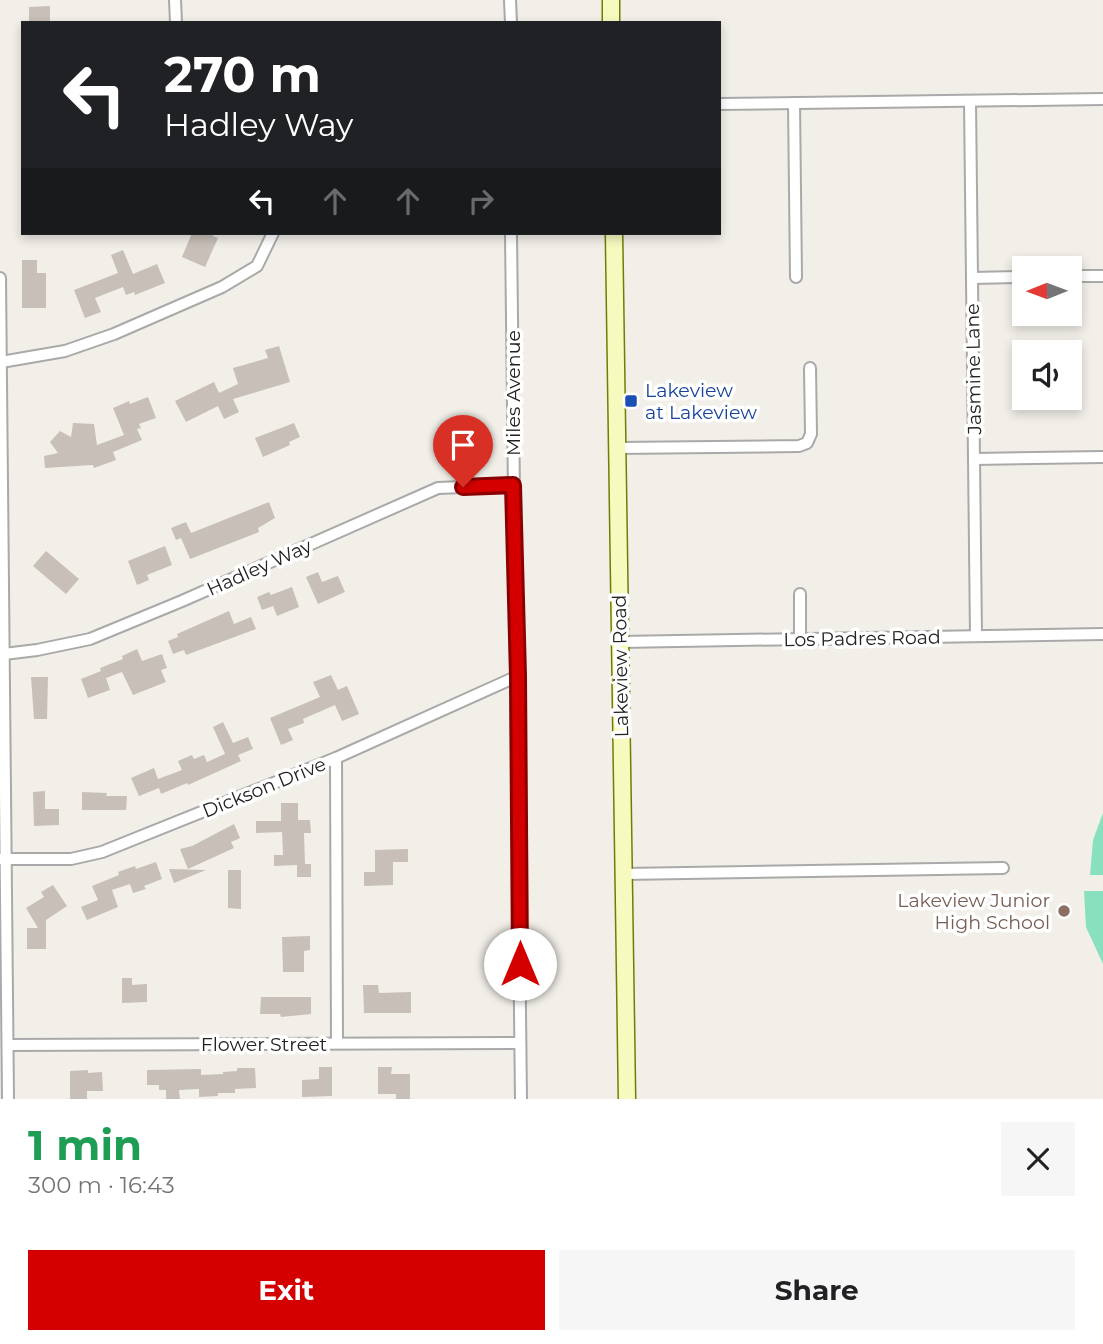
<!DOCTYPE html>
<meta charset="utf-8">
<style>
body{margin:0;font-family:Montserrat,sans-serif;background:#f6f6f6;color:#202124;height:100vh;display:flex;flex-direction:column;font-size:26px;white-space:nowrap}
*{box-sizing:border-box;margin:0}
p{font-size:23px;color:#757577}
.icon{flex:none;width:38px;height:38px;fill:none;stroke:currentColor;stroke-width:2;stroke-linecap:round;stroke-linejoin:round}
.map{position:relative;height:1099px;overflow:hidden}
.panel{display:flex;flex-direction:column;background:#fff;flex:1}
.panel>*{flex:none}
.banner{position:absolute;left:21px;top:21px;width:700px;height:214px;border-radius:0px;box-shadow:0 4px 10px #0003;background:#202124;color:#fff;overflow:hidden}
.needle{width:46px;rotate:269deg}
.fabs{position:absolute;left:1012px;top:256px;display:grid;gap:14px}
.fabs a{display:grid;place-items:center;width:70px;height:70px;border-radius:0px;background:#fff;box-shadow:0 4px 10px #0003;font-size:35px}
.pin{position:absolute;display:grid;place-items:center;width:60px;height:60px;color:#fff;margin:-72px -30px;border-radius:50% 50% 50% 0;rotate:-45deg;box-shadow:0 0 7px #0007}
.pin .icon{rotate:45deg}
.me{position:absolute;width:77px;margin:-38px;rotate:0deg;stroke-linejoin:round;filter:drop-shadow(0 0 5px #0008)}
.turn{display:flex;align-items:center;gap:24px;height:147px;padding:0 28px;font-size:32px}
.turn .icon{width:91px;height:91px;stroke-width:2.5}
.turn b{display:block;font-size:49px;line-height:60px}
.lanes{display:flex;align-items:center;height:66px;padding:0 28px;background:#0003;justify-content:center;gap:35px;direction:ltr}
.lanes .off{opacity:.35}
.round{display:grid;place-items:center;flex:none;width:74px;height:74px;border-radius:0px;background:#f6f6f6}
.summary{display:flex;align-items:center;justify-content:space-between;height:119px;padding:0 28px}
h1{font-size:42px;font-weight:700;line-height:52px;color:#1e9e55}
.primary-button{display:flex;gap:14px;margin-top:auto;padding:14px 28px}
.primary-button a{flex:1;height:80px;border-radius:0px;background:#d40000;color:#fff;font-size:28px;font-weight:700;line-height:80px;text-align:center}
.primary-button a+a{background:#f6f6f6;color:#202124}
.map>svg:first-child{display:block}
.pitch{fill:#88e0be}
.building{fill:#c7bfb8}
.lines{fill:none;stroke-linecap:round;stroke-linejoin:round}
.street-casing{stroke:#a9a9a9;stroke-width:14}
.secondary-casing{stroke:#707d05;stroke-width:19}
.street{stroke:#fff;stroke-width:10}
.secondary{stroke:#f7fabf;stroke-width:16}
.route-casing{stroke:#8a0000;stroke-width:18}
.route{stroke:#d40000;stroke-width:12}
.transit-dot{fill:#1a4fb4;stroke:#fff;stroke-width:2.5}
.education-dot{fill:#8d6e63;stroke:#fff;stroke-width:2.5}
.labels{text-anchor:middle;stroke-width:7;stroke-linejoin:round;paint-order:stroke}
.street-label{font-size:19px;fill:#222;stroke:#fff}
.transit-label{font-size:19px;fill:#164399;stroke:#fff;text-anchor:start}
.education-label{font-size:19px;fill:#785e54;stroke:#fff;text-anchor:end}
</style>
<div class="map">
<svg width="1103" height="1099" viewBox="0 0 1103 1099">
<rect width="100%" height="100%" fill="#f2efe9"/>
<g class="pitch">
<path d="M1103,813V875H1090L1093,840Z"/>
<path d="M1084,891H1103V964L1086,927Z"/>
</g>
<g class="building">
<path d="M50,6V23H29V7Z"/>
<path d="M192,233H214L213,236L218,238L205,267L182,257Z"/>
<path d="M123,250L133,274L157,264L165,283L135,295L134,292L126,295L123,287L95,298L101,312L85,318L74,290L118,273L111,255Z"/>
<path d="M22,260H37V273H46V308H22Z"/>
<path d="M279,346L290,382L233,399L239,412L224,419L218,406L186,422L175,401L214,382L219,393L238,384L233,368L268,358L265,350Z"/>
<path d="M148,397L156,418L139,424L141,428L137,429L142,440L113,452L116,460L94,468L93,465L45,468L44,456L58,453L50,442L60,431L71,437L73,423L94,424L97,445L124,435L113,408L129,401L130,404Z"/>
<path d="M294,423L300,437L289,442L290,445L263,457L255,438Z"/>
<path d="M269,502L275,518L258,528L259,532L190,559L181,538L176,540L171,528L186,522L191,533Z"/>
<path d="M165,546L172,565L147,575L149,580L137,585L128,561Z"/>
<path d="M46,551L79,579L66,594L33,566Z"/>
<path d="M318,572L322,582L338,576L345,592L318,604L306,577Z"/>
<path d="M292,587L299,607L277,616L273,606L262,610L257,597L269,592L271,595Z"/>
<path d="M229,611L234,624L251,617L256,629L186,655L184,650L173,654L168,641L178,637L177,634Z"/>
<path d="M137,649L142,661L162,654L167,668L161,670L166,682L133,695L122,672L106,678L110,690L88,698L81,679L101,671L100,668L123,659L122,656Z"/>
<path d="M331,675L338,690L347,686L359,714L342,721L335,705L303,719L304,723L288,729L293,740L281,745L270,718L320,697L313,682Z"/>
<path d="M31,677H48L47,719H34Z"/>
<path d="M223,722L233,743L248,737L253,749L238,755L241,761L188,785L187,783L161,794L159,788L139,796L131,778L154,768L158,779L182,770L178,761L192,755L194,759L204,755L207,762L225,754L213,727Z"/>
<path d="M45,791V809H59V825L34,826L33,792Z"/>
<path d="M82,792L107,793L106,796H127L126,810H82Z"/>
<path d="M281,803H298V820H310L311,833H304L305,864H311V877H297V865L274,866V855H283L282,832L256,833V821H281Z"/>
<path d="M234,824L240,838L231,842L234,848L188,869L180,849L192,846Z"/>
<path d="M408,849V862H393V885L364,886V872H375V850Z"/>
<path d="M156,862L162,879L144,886L146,889L133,893L130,884L112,890L118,907L87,920L81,907L98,900L92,886L119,875L118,872L135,866L136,869Z"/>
<path d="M169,869L206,870L174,883Z"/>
<path d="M228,870H241V909L228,908Z"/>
<path d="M53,885L67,906L46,920V949H27V928H38L26,908L44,897L41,892Z"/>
<path d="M310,936V950L304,951V972H283L282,937Z"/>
<path d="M122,978H132V985L147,984V1002L122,1003Z"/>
<path d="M363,985H378L379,993L411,992V1013H364Z"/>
<path d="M261,997H311V1014L281,1017L280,1014H260Z"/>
<path d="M319,1067H332V1096L302,1097V1080L319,1079Z"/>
<path d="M378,1067H392L391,1074H410V1099H396V1094H378Z"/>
<path d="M237,1068H255L256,1088L235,1089V1093H218V1096L199,1097V1089L179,1090L180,1099H166V1090H159V1085H147V1070L201,1069V1075L223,1074V1072L237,1071Z"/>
<path d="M88,1070V1073L102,1072L103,1091H87V1099H70V1071Z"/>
</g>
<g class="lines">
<g class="street-casing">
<g id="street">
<path d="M175,0L176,23"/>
<path d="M510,0L511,23"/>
<path d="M970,101L976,636"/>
<path d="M794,103L796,277"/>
<path d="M719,104L1103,99"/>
<path d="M511,233L521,1099"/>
<path d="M1069,276H1103"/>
<path d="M0,278L8,1099"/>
<path d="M972,278L1024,277"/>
<path d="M1,362L65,351L114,334L222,287L257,266L273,233"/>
<path d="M617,448L799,446L807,443L811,434L810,368"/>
<path d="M974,459L1103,457"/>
<path d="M800,594V639"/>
<path d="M620,642L1103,634"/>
<path d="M4,654L37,650L90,639L182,601L438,488L513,485"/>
<path d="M336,758L337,1043"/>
<path d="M1,859H71L102,852L336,758L518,676"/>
<path d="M624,874L1003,868"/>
<path d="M8,1045L520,1043"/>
</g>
</g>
<g class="secondary-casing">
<g id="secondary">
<path d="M611,0V23"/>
<path d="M614,233L627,1099"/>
</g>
</g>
<use href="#street" class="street"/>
<use href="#secondary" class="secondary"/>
</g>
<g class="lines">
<g class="route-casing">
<path id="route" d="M463,487L513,485L518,676L520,964"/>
</g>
<use href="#route" class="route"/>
</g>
<rect class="transit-dot" x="624" y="394" width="14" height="14" rx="3.5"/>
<circle class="education-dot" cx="1064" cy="911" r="7"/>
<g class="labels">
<g class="street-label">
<text transform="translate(973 369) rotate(-91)" y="7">Jasmine Lane</text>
<text transform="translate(513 393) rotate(-90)" y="7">Miles Avenue</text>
<text transform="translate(259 567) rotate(-24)" y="7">Hadley Way</text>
<text transform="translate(862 638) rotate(-1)" y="7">Los Padres Road</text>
<text transform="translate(620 666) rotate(-91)" y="7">Lakeview Road</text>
<text transform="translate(264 787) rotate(-22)" y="7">Dickson Drive</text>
<text x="264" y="1051">Flower Street</text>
</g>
<g class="transit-label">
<text x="645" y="397">Lakeview<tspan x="645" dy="22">at Lakeview</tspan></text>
</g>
<g class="education-label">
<text x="1050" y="907">Lakeview Junior<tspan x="1050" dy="22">High School</tspan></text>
</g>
</g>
</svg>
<div class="fabs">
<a><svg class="needle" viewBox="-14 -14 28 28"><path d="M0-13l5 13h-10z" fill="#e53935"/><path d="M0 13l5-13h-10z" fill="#757577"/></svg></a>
<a><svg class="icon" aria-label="sound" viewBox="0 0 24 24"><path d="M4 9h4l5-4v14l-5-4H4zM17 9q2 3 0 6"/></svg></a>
</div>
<div class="pin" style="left:463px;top:487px;background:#d93025"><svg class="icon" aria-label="arrive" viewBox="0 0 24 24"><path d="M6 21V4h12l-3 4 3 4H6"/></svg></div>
<svg class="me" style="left:520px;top:964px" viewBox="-20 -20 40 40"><circle r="19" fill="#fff"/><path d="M0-13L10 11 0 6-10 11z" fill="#d40000"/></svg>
<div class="banner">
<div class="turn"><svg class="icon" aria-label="left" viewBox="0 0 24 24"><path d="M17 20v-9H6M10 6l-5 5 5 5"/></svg><div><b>270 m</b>Hadley Way</div></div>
<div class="lanes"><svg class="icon" aria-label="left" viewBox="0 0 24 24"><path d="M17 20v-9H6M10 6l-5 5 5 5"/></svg><svg class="icon off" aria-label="ahead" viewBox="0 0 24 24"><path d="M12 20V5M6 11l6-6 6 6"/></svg><svg class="icon off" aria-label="ahead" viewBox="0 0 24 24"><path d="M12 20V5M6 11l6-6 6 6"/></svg><svg class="icon off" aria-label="right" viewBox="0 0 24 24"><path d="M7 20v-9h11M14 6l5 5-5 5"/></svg></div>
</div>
</div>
<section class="panel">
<div class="summary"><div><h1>1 min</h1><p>300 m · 16:43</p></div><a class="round"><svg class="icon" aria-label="close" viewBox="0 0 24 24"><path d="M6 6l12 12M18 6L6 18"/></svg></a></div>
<div class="primary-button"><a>Exit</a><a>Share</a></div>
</section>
